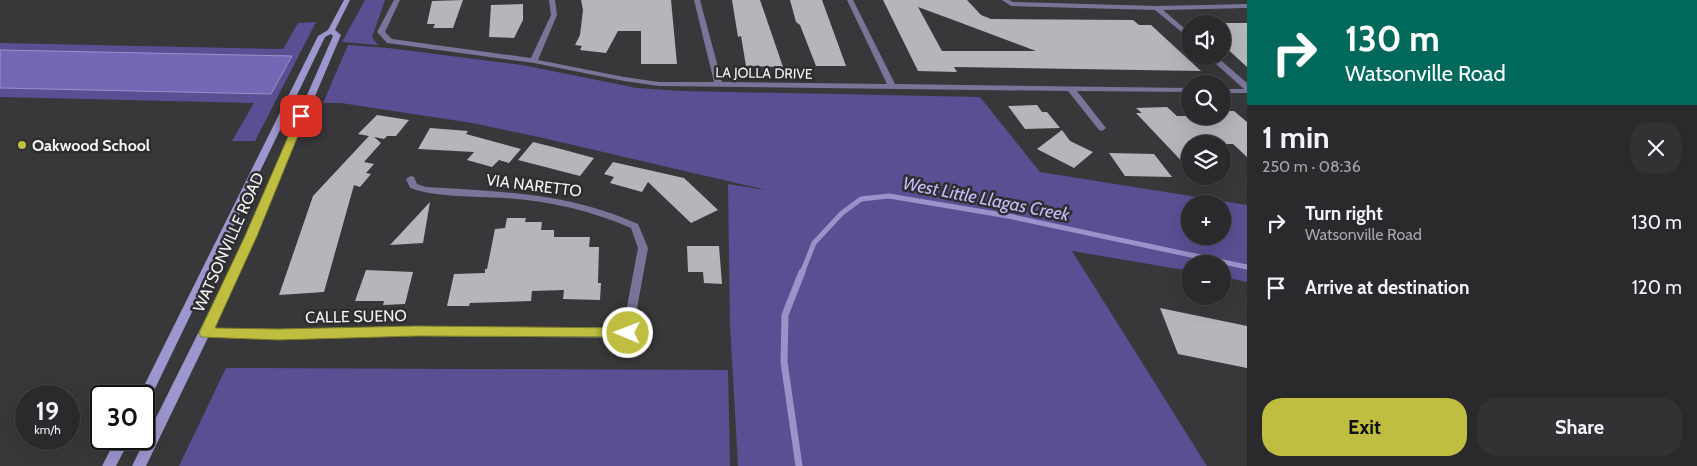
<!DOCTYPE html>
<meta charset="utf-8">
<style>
body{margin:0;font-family:Cabin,sans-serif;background:#323134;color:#f1f3f6;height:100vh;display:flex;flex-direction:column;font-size:19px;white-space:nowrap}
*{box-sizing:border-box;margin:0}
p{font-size:16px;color:#a5a6a9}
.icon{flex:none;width:28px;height:28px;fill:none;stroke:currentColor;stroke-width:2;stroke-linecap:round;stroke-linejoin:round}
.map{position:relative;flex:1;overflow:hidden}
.panel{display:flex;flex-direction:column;background:#2a292c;width:450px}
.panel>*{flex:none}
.hud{background:#00695c;color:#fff;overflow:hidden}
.buttons{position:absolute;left:1181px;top:15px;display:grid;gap:10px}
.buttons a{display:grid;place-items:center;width:50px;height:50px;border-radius:50%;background:#2a292c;box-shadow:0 5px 20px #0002,0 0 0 1px #464548;font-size:25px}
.speed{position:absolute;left:15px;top:385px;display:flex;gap:10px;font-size:25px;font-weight:700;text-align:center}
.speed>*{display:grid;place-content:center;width:65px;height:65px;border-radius:50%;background:#2a292c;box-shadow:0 5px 20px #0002,0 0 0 1px #464548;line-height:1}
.speed small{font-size:12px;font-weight:400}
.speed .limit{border:2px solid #111;border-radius:8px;background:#fff;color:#111}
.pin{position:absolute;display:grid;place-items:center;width:42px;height:42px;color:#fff;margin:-21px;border-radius:10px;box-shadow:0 2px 8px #0006}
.me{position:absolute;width:55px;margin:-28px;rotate:271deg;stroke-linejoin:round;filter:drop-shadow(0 0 4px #0008)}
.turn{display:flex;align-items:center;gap:18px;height:105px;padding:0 15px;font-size:22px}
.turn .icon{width:65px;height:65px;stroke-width:2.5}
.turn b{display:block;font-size:35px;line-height:42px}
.round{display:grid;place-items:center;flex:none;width:52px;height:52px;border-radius:20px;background:#323134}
.overview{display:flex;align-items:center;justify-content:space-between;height:85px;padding:0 15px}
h1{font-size:30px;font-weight:700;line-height:38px}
.action{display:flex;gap:10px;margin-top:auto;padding:10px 15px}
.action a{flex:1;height:58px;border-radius:20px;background:#bfbe41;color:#111;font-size:20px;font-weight:700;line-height:58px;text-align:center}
.action a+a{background:#323134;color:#f1f3f6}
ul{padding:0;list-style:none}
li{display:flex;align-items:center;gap:15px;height:65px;padding:0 15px}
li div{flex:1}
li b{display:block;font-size:19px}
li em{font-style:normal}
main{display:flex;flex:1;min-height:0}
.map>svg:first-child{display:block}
.green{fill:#5a4f92;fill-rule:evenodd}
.water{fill:#7468b6;stroke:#9a92c9}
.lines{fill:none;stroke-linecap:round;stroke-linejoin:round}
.stream-far1{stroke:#9a92c9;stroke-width:5}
.stream{stroke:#9a92c9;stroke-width:7}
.building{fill:#b6b6ba;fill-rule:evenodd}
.street{fill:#787598;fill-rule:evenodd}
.secondary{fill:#9c97ce;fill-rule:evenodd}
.route{fill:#bfbe41;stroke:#7c7c2a}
.poi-dot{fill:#bfbe41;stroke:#2e2d30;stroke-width:2}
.labels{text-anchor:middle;stroke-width:5;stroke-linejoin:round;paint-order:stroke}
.far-street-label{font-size:14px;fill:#f3f3f4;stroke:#2e2d30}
.poi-label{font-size:16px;font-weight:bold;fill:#f3f3f4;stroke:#2e2d30;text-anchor:start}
.street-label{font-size:16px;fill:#f3f3f4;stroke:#2e2d30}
.water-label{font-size:18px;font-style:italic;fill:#c2bcfb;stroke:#2e2d30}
</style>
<main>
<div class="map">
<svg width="1247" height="466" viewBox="0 0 1247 466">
<rect width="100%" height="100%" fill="#38373a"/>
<g class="green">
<path d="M365,0H385L372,37L378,45L342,42Z"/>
<path d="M316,22L255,141H232L254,103L0,97V43L283,49L298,23Z"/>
<path d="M348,45L388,48L522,65L637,88L682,91L980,97L1040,172L1247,205V282L1223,277L1222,264H1190V271L1072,251L1207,466H738L730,325L728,184L766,190L543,138L472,123L341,103H323ZM1190,204H1222V236H1190Z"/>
<path d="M226,368L728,370L730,466H179Z"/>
</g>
<path class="water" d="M0,50L292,56L271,94L0,88Z"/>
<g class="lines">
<path class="stream-far1" d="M802,273L814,243L842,213L861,199L889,196L1008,216L1247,267"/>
<path class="stream" d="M799,466L784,362L785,315L802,272"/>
</g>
<g class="building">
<path d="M463,0L453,28H433L435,24H427L432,1Z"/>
<path d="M581,0H671L677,64H641V31H618L606,53L580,50L582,46L575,45L580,35L583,10Z"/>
<path d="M732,0H760L783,67L746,66L741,36L738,37Z"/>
<path d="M790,0H822L846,66H816L800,25L796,22Z"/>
<path d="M883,0H967L981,15L991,19L1133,20L1139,25H1151L1201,71L954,67L957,72L918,71ZM918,7L948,18L1036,51H942Z"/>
<path d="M523,4V20L514,38L489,37L491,5Z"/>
<path d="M1222,23H1247V67L1222,44Z"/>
<path d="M1037,105L1042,112H1047L1060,128L1025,129L1008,106Z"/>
<path d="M1167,107L1177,116H1222V111H1234L1247,122V157L1233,144H1190V170L1136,113H1142L1136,108Z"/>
<path d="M377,115L409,120L396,136H387L384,139L374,137L381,143L364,162L374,164L366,173L371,174L360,187L354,185L324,292L279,295L313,196L369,136L358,134Z"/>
<path d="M430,128L468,131L466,134L521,149L509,163L499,160L492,167L467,160L474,152L418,149Z"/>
<path d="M1062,130L1070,141L1093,152L1074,168L1037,149Z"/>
<path d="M533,142L557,148L594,158L580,176L518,160Z"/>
<path d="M1109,153L1154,154L1172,177L1125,176Z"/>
<path d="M613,162L684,178L718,210L691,223L648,182L642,192L610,183L614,177L604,174Z"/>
<path d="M430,202L423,243L390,245Z"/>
<path d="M507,218H526L525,222H542L541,230H554V237H590L589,247H599L598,283H601L600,300L563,299L564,290L532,291L531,301L470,303L469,306H447L454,274L485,273V269H487L495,229L505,228Z"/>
<path d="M687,246H719L722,284L704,283L703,272H688Z"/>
<path d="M366,270L413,272L405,304L383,305L384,301H355Z"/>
<path d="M1160,308L1247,326V368L1178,354Z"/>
</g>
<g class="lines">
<g class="street">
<path d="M394,0H400L385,32L392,39L531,58L551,15L549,0H555L557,15L538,60L624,77L659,82H714L694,0H700L722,82L887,84L847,0H853L895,84L1190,88V92L1077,91L1106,128L1102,131L1099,130L1068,91L659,86L624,81L534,63L387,43L377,32Z"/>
<path d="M1002,0H1009L1013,2L1157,6L1247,4V8L1163,10L1190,33V39L1155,10L1011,6Z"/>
<path d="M1207,56H1216L1247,83V93H1222V89H1244Z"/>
<path d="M411,176L414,177L417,184L426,187C503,192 566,192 638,224L648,248L632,336L628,338L416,336L279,339L202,336L200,333L202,330L206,328L279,329L416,326L623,328L638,248L631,228C590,210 549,201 505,198C474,196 439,198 410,188L406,179Z"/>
</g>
<g class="secondary">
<path d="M344,0H350L335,30L341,35L244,263L146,466H132L233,263L333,36L331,34L325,37L148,403L144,404V396H139L318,36L328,30Z"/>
<path d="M116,439H130L116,466H102Z"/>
</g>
</g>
<path class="route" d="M301,113L306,116L257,236L215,328L278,329L416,326L628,328L634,333L632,337L416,336L278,340L201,337L199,333L245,236L297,116Z"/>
<circle class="poi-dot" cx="22" cy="145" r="5"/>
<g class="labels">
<g class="far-street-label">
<text transform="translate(764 73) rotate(1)" y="5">LA JOLLA DRIVE</text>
</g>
<g class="poi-label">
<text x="32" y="151">Oakwood School</text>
</g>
<g class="street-label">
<text transform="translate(534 185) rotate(7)" y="6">VIA NARETTO</text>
<text transform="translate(228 242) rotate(-66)" y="6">WATSONVILLE ROAD</text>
<text transform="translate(356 316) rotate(-1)" y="6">CALLE SUENO</text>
</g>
<g class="water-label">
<text transform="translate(986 199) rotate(11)" y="6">West Little Llagas Creek</text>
</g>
</g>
</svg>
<div class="buttons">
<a><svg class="icon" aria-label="sound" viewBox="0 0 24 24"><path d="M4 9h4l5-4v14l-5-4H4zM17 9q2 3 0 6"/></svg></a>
<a><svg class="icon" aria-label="search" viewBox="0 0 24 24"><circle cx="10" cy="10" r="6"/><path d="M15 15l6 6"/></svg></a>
<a><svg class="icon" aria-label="layers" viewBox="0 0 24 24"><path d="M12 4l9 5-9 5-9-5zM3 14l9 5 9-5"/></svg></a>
<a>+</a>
<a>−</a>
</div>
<div class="speed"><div>19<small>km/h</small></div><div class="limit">30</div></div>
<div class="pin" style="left:301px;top:116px;background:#d93025"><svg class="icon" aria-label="arrive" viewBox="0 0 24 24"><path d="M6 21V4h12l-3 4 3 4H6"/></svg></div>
<svg class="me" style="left:628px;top:333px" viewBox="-20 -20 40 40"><circle r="17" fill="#bfbe41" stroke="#fff" stroke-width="3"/><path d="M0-11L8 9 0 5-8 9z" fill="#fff"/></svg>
</div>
<section class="panel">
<div class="hud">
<div class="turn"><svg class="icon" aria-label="right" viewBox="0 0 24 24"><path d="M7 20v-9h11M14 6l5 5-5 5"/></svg><div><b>130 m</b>Watsonville Road</div></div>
</div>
<div class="overview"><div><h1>1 min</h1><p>250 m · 08:36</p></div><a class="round"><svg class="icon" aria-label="close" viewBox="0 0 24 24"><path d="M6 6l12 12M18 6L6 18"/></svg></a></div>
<ul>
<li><svg class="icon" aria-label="right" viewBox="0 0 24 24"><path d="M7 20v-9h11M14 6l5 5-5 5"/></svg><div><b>Turn right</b><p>Watsonville Road</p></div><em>130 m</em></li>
<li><svg class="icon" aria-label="arrive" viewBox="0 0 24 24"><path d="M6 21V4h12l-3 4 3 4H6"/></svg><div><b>Arrive at destination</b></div><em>120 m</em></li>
</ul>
<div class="action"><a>Exit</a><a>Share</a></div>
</section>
</main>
